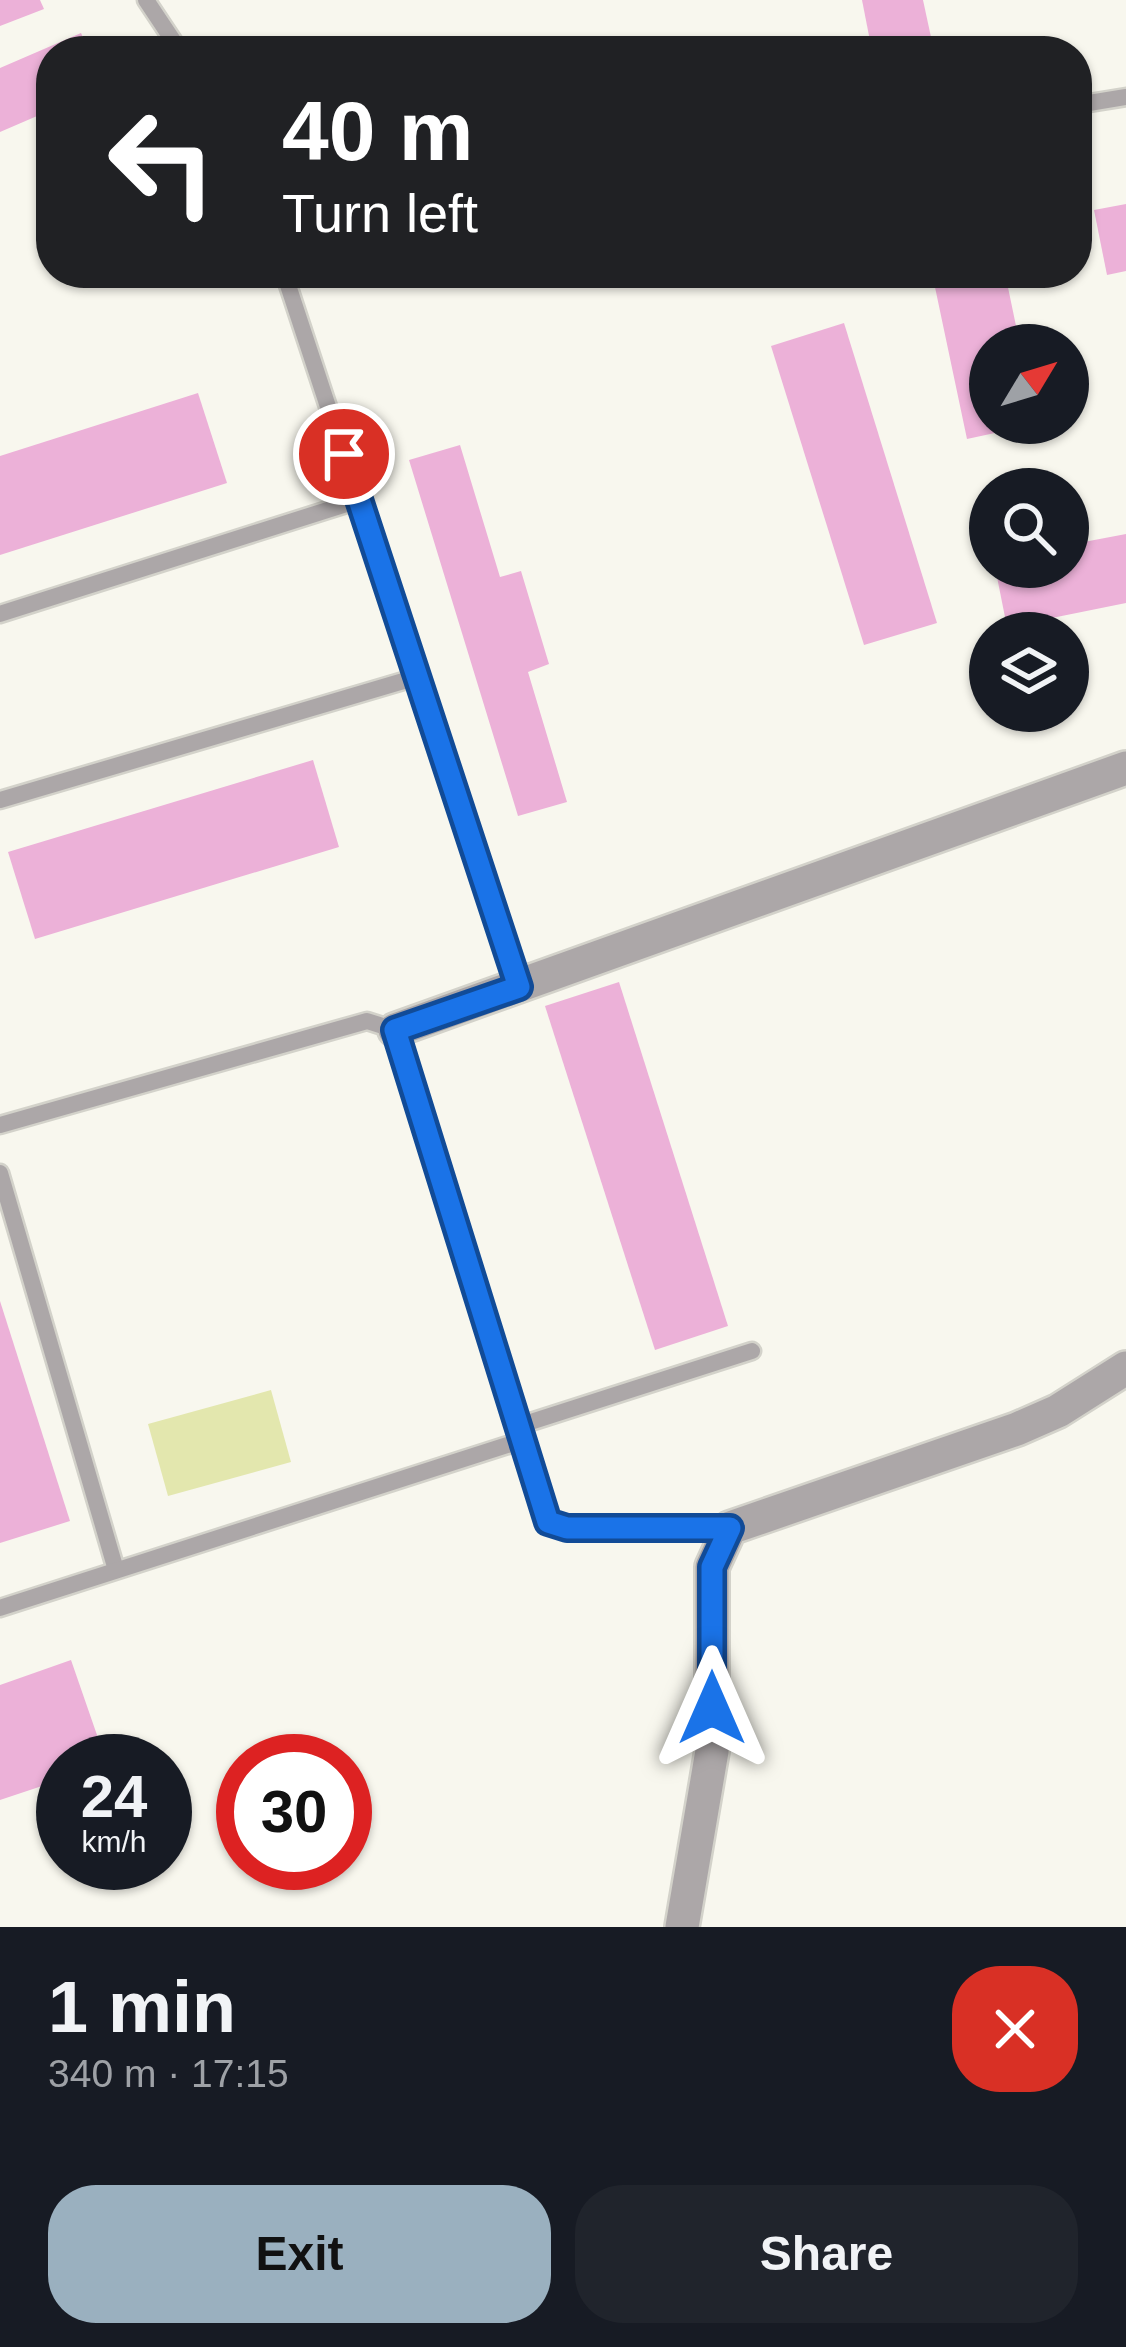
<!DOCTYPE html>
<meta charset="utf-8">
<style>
body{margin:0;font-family:Helvetica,sans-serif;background:#20242c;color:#f1f3f6;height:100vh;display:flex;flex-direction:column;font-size:45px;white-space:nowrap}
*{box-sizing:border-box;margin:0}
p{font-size:39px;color:#9ea1a6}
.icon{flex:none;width:66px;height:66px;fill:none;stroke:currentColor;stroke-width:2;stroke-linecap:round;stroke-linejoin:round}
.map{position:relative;height:1927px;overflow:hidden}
.side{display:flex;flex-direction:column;background:#171b24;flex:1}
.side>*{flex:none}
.hud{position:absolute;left:36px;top:36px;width:1056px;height:252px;border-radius:48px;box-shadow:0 3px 9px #0004;background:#202124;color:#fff;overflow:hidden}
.needle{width:78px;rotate:52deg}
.controls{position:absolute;left:969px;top:324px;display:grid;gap:24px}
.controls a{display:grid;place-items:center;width:120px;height:120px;border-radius:50%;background:#171b24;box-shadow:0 3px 9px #0004;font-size:60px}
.speed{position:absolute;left:36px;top:1734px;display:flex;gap:24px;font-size:60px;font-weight:700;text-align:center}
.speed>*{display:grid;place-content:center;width:156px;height:156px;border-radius:50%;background:#171b24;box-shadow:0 3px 9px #0004;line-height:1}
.speed small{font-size:30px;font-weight:400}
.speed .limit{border:18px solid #d22;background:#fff;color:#111}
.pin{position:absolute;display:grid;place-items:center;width:102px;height:102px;color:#fff;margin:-51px;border:6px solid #fff;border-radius:50%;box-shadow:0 3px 12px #0007}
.me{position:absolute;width:132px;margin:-66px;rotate:0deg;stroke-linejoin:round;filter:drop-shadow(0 0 9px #0008)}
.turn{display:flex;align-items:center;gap:42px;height:252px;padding:0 48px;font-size:54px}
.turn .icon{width:156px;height:156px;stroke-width:2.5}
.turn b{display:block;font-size:84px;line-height:102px}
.round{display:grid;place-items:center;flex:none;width:126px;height:126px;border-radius:48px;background:#20242c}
.summary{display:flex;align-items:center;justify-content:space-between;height:204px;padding:0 48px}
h1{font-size:72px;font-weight:700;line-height:90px}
.cta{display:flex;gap:24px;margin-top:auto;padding:24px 48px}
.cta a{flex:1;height:138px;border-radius:48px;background:#9ab0bf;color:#111;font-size:48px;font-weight:700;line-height:138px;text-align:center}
.cta a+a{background:#20242c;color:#f1f3f6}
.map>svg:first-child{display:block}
.garden{fill:#e3e7ae}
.building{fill:#ecb1d8}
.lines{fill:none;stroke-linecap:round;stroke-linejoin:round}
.service-casing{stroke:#d3d2ca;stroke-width:21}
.minor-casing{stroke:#d3d2ca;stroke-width:38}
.service{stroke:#aca7a8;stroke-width:16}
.minor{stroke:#aca7a8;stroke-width:33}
.route-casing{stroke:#114b97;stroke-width:30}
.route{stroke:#1a73e8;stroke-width:21}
</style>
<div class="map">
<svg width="1126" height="1927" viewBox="0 0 1126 1927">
<rect width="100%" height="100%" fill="#f8f7ee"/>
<path class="garden" d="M271,1390L291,1462L168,1496L148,1424Z"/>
<g class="building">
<path d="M0,0H40L44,9L0,26Z"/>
<path d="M862,0H923L934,51H872Z"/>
<path d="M81,33L89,51H51V110L0,132V68Z"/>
<path d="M1126,204V271L1107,275L1094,210Z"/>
<path d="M932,273H1005L1020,345H990V423L1032,425L967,439Z"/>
<path d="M844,323L937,623L864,645L771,346Z"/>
<path d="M198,393L227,483L0,555V456Z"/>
<path d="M460,445L500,577L521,571L549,664L528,672L567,802L518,816L409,460Z"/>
<path d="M1126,534V603L1007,627L995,567H1068V545Z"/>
<path d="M313,760L339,847L35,939L8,852Z"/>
<path d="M619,982L728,1326L655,1350L545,1006Z"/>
<path d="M0,1301L70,1521L0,1543Z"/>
<path d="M71,1660L106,1761H63V1779L0,1800V1685Z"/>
</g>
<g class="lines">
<g class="service-casing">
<g id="service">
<path d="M146,0L180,51"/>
<path d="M1077,105L1126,97"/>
<path d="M284,273L519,987"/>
<path d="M0,614L359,500"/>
<path d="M0,800L417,677"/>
<path d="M0,1125L367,1021L395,1030L548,1522L567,1528H730"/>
<path d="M0,1173L116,1570"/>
<path d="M515,1427L752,1351"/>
<path d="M0,1608L520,1441"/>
</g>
</g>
<g class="minor-casing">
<g id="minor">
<path d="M395,1030L1126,768"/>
<path d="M682,1927L712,1751V1567L730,1528L1017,1429L1058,1411L1126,1368"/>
</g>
</g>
<use href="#service" class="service"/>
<use href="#minor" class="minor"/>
</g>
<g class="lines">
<g class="route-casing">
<path id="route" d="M344,454L519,987L395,1030L548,1522L567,1528H730L712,1567V1708"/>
</g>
<use href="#route" class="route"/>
</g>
</svg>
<div class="controls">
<a><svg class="needle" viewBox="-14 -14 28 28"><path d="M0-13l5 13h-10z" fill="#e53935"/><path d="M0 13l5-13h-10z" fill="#9ea1a6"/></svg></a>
<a><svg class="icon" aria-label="search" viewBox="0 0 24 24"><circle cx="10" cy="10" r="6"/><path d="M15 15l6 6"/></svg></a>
<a><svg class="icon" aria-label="layers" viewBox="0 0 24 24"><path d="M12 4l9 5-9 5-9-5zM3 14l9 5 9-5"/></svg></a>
</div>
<div class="speed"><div>24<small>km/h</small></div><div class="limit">30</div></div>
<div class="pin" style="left:344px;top:454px;background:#d93025"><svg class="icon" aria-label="arrive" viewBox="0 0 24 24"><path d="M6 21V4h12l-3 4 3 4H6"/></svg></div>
<svg class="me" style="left:712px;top:1708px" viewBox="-20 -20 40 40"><path d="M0-17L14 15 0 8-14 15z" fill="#1a73e8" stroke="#fff" stroke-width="4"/></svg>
<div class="hud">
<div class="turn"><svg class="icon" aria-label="left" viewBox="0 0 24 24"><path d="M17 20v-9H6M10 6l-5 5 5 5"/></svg><div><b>40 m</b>Turn left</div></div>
</div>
</div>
<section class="side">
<div class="summary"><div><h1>1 min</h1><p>340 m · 17:15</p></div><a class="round" style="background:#d93025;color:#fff"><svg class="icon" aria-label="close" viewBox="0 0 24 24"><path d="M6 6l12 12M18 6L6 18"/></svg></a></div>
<div class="cta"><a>Exit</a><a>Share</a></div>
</section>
